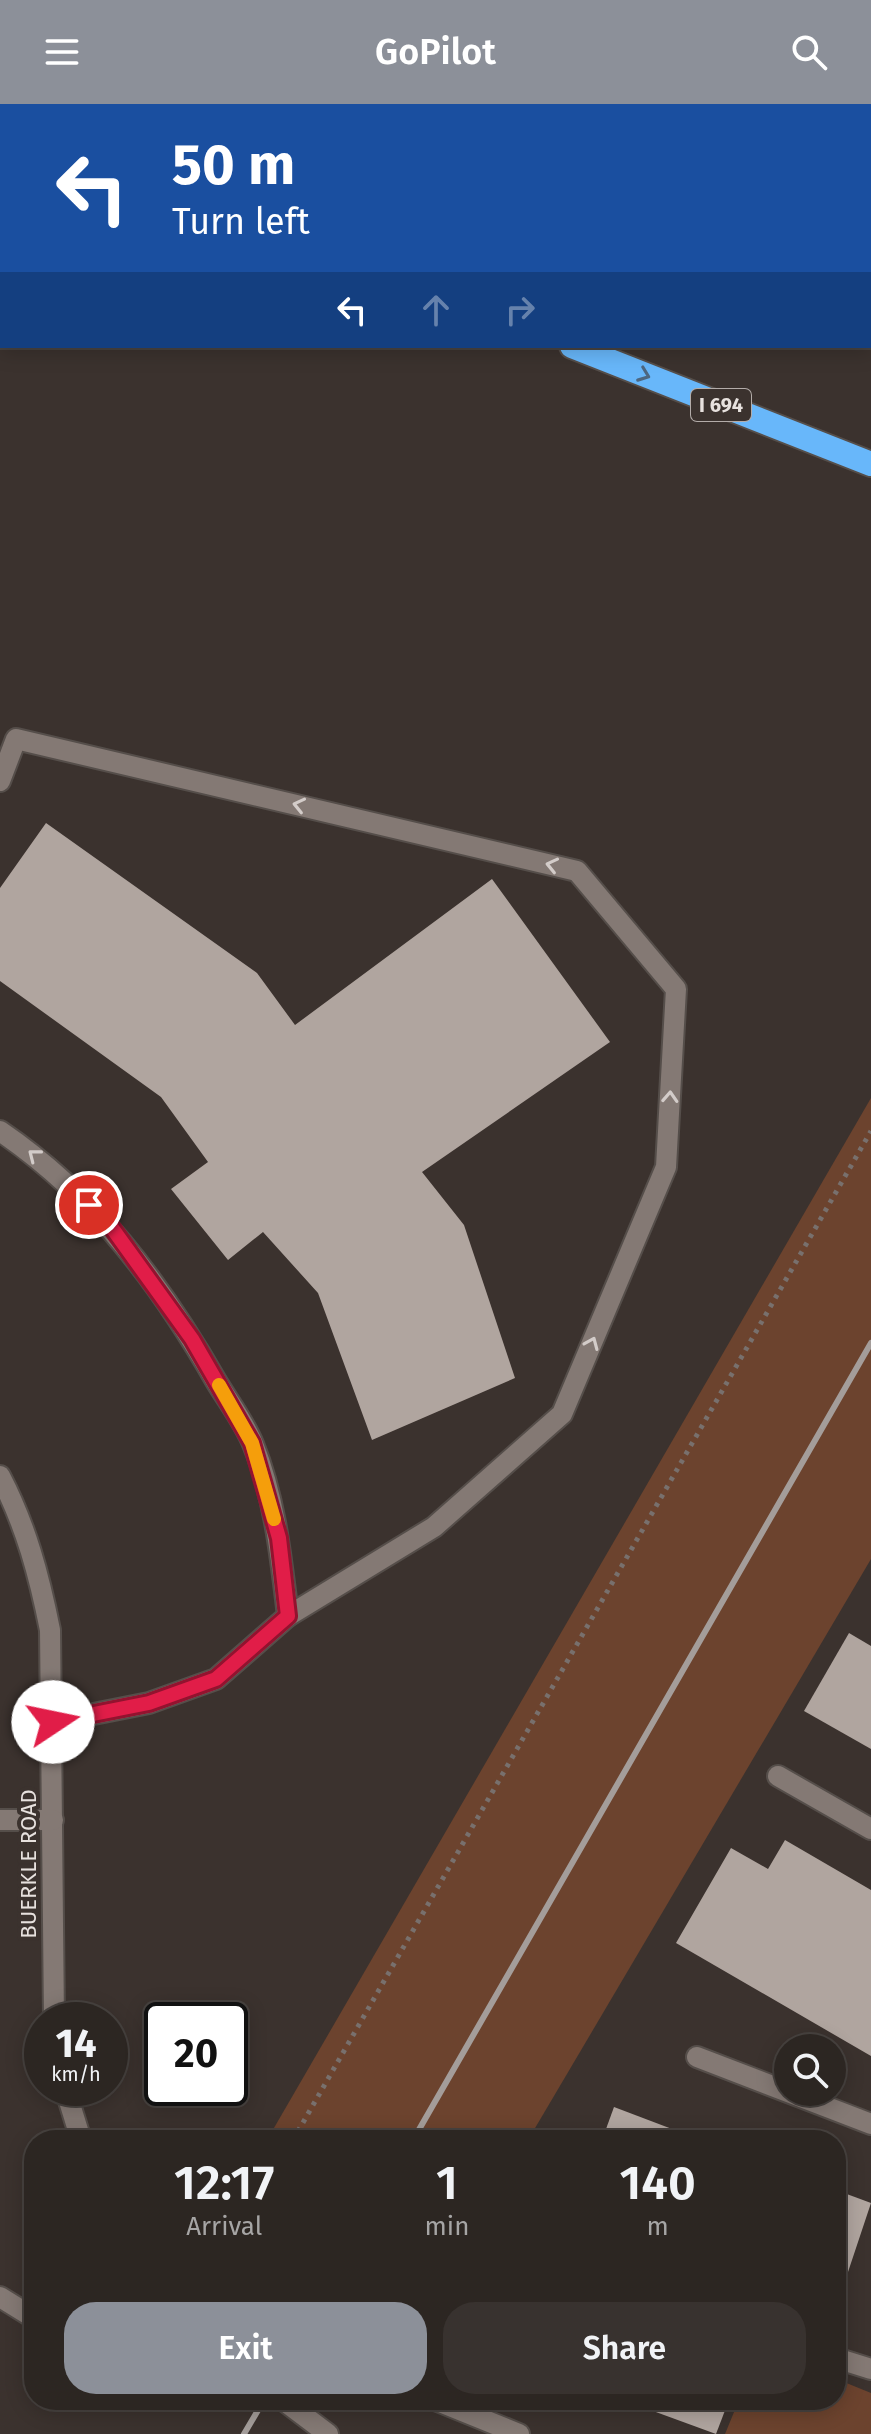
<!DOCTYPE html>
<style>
body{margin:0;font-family:"Fira Sans",sans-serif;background:#38322f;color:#f1f3f6;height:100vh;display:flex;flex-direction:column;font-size:30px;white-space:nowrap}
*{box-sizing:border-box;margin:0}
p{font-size:26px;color:#a6a5a5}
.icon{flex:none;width:44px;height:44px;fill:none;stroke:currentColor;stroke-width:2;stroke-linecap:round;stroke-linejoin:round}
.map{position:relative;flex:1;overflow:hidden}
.sheet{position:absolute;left:24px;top:2026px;width:822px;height:280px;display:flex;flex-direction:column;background:#2c2622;border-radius:32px;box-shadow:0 4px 20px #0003,0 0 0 2px #484340}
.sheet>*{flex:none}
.top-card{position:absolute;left:0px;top:0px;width:872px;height:244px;box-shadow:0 4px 20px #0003,0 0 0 2px #484340;background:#1a4fa0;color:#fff;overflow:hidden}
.controls{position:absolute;left:774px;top:1930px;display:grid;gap:16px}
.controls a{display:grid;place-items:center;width:72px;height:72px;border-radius:50%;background:#2c2622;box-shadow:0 4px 20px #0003,0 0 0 2px #484340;font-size:40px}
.speed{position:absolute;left:24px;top:1898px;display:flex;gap:16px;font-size:40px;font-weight:700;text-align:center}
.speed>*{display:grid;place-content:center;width:104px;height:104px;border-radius:50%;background:#2c2622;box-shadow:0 4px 20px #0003,0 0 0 2px #484340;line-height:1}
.speed small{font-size:20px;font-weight:400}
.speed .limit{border:4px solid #111;border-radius:12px;background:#fff;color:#111}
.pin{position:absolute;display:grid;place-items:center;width:68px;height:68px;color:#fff;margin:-34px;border:4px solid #fff;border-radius:50%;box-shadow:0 2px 8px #0007}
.me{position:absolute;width:88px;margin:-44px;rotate:79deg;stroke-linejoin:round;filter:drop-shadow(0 0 6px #0008)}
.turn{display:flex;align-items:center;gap:28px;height:168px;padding:0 40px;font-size:36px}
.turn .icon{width:104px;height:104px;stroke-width:2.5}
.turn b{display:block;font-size:56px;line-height:68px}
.lanes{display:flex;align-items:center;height:76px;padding:0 40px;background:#0003;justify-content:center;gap:40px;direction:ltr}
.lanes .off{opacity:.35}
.eta{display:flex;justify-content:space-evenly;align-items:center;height:136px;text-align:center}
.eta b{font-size:48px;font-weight:600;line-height:56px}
.button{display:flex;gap:16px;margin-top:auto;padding:16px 40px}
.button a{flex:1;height:92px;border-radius:32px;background:#8c9099;color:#fff;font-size:32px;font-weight:600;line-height:92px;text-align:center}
.button a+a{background:#38322f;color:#f1f3f6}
header{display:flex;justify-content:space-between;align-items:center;height:104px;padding:0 40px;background:#8c9099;color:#fff;font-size:36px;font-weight:600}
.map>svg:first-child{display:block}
.green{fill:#6c432e}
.building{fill:#b0a59f}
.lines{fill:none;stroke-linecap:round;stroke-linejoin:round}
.minor-casing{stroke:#554e4a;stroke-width:24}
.highway-casing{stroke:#554e4a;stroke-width:28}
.path{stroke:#78706d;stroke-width:5;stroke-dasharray:4 6;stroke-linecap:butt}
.minor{stroke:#847974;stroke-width:20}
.highway{stroke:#68b7fa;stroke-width:24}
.rail{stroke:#a49d9a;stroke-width:6}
.oneway{stroke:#4d6780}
.oneway2{stroke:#d3ccc9}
.route-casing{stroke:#92132f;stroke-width:20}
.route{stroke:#e11d48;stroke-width:14}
.slow{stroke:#f59e0b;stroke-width:14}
.labels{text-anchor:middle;stroke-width:8;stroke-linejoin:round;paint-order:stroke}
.shield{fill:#3b322e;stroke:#b3aca9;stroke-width:2}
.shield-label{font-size:20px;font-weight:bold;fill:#e7e1de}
.street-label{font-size:22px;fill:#e7e1de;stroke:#3b322e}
</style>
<header><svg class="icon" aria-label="menu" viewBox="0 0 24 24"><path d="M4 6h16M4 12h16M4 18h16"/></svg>GoPilot<svg class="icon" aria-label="search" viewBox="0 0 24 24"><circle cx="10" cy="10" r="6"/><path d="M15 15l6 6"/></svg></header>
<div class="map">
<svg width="871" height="2330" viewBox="0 0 871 2330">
<rect width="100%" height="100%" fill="#3b322e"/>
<g class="green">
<path d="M680,0H871V171L870,2Z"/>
<path d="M871,994V1455L528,2036H267Z"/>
<path d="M839,2276L871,2289V2330H725L739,2296H836V2277Z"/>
</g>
<g class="building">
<path d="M46,719L257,869L295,921L492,775L610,938L422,1068L464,1121L515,1274L372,1336L318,1189L263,1128L228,1156L171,1085L208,1058L161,993L0,877V784Z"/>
<path d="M849,1529L871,1542V1645L804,1607Z"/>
<path d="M785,1736L871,1786V1952L676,1839L731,1744L768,1765Z"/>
<path d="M614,2003L701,2036H602Z"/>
<path d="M836,2086L871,2099L846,2174L836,2171Z"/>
<path d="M623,2296H729L716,2330Z"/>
</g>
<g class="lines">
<g class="minor-casing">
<g id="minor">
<path d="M0,677L16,635L577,767L676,885L666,1063L562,1310L434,1423L288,1512"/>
<path d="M0,1027C94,1091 160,1179 216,1277C228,1297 244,1318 253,1340C275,1394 281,1454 288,1512L216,1575L149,1599L53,1618"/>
<path d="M0,1372C26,1422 39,1471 50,1526L54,1916"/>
<path d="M778,1672L871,1725"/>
<path d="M0,1716H53"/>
<path d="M697,1953L871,2020"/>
<path d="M65,1984L81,2036"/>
<path d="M0,2193L34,2214"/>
<path d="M836,2254L871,2265"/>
<path d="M283,2296L328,2330"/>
<path d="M435,2296L519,2330"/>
</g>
</g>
<g class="highway-casing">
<g id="highway">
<path d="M293,0L298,2"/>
<path d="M0,17L2,18"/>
<path d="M870,230L871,231"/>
<path d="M572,242L871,360"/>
</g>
</g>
<path class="path" d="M293,2036L871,1027"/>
<use href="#minor" class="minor"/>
<use href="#highway" class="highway"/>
<g class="rail">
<path d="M413,2036L871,1239"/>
<path d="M244,2330L264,2296"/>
</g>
</g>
<defs><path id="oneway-chevron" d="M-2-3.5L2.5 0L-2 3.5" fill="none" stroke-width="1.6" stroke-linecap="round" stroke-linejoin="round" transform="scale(2)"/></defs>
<use class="oneway" href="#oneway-chevron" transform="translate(644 271) rotate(21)"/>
<g class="oneway2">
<use href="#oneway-chevron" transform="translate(299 701) rotate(-167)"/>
<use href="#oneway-chevron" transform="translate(552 761) rotate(-167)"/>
<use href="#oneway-chevron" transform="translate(670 993) rotate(-87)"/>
<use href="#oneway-chevron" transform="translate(34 1051) rotate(-142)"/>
<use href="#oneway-chevron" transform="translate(592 1239) rotate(-67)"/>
</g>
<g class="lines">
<g class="route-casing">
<path id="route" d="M53,1618L149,1599L216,1575L288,1512L279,1434L252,1339L192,1235L107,1117L89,1101"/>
</g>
<use href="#route" class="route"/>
<path class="slow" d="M219,1281L252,1339L274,1415"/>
</g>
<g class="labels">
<rect class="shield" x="691" y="285" width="60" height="32" rx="6"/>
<g class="shield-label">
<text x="721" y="308">I 694</text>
</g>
<g class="street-label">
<text transform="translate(28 1760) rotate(-90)" y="8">BUERKLE ROAD</text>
</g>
</g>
</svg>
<div class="controls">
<a><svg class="icon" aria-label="search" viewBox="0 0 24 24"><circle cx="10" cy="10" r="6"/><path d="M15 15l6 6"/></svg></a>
</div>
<div class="speed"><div>14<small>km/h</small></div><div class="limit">20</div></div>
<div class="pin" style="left:89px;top:1101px;background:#d93025"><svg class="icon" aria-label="arrive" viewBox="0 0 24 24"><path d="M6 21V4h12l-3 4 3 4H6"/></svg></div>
<svg class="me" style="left:53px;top:1618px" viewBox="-20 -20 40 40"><circle r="19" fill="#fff"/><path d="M0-13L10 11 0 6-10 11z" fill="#e11d48"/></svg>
<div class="top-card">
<div class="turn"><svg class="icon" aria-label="left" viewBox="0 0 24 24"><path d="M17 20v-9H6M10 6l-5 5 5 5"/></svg><div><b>50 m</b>Turn left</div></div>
<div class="lanes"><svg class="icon" aria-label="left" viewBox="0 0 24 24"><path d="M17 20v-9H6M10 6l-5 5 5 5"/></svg><svg class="icon off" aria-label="ahead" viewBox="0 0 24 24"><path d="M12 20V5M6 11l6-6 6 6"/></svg><svg class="icon off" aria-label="right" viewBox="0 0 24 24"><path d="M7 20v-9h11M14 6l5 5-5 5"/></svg></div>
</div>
<section class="sheet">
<div class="eta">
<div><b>12:17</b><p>Arrival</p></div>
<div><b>1</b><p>min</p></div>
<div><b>140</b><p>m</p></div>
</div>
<div class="button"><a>Exit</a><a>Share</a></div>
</section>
</div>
